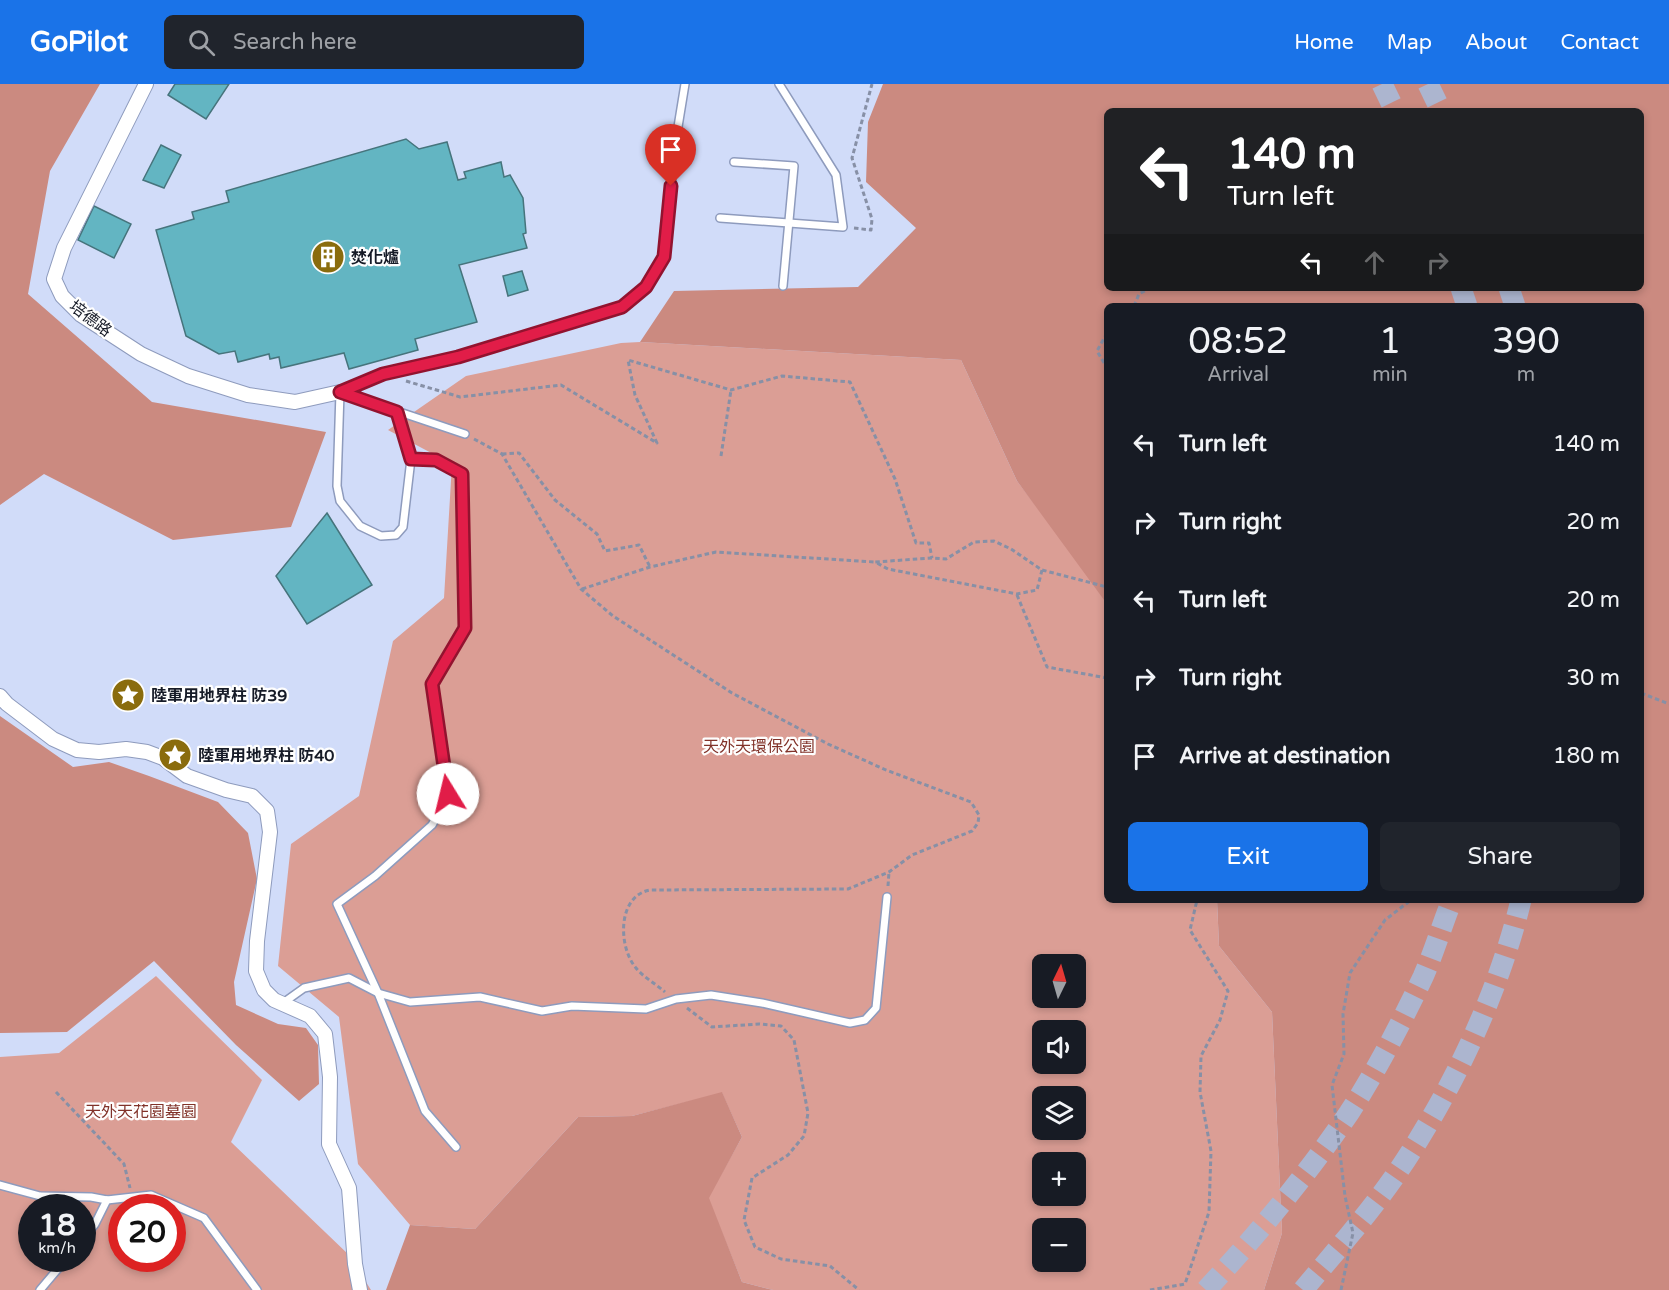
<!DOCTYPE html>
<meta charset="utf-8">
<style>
body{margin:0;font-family:"Varela Round","Noto Sans TC",sans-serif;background:#20242c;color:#f1f3f6;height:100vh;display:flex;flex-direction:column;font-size:22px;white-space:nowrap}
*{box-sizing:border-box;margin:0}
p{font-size:20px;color:#9ea1a6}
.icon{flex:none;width:33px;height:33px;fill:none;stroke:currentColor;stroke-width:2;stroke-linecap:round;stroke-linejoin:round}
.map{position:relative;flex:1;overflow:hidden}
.drawer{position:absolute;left:1104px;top:219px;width:540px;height:600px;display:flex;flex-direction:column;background:#171b24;border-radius:9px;box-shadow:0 3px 9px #0003}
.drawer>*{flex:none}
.banner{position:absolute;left:1104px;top:24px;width:540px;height:183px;border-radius:9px;box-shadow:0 3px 9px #0003;background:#202124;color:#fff;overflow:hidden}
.needle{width:39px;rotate:5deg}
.buttons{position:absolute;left:1032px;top:870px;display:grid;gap:12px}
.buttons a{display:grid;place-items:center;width:54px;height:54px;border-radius:9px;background:#171b24;box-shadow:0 3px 9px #0003;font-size:30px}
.speed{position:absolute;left:18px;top:1110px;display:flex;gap:12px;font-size:30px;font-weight:700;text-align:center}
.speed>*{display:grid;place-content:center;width:78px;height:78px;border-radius:50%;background:#171b24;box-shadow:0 3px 9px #0003;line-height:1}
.speed small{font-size:15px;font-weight:400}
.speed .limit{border:9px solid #d22;background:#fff;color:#111}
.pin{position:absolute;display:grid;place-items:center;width:51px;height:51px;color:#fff;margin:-62px -26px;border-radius:50% 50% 50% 0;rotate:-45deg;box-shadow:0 0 6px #0007}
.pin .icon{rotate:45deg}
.me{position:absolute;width:66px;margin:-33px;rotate:351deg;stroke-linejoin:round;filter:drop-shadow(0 0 4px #0008)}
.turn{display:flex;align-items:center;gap:21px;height:126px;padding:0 24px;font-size:27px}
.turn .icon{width:78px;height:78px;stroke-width:2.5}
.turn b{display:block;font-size:42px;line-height:51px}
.lanes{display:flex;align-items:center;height:57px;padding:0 24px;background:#0003;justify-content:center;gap:30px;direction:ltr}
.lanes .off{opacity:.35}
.eta{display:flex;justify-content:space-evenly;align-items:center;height:102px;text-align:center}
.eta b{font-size:36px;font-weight:600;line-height:42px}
.button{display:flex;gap:12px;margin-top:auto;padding:12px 24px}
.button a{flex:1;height:69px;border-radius:9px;background:#1a73e8;color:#fff;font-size:24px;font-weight:600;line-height:69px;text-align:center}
.button a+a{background:#20242c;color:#f1f3f6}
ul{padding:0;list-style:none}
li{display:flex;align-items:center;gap:18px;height:78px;padding:0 24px}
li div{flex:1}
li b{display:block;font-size:22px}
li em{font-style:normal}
header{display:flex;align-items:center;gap:36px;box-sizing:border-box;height:84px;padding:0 30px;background:#1a73e8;color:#fff}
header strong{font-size:28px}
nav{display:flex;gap:33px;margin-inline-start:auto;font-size:21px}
.search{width:420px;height:54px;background:#20242c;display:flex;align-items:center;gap:15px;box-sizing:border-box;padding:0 21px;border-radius:9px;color:#9ea1a6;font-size:22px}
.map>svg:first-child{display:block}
.green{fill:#db9e95;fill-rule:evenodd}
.forest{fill:#cb8a80;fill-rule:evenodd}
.building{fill:#63b5c2;stroke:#46747c;stroke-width:1.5}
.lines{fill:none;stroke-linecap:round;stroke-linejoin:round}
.trunk-tunnel{stroke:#acb5cf;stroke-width:21;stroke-dasharray:21 10;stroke-linecap:butt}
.service-casing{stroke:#8e9bbd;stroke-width:10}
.minor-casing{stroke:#8e9bbd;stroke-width:16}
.path{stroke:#8790a6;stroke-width:3;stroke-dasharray:4.5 3;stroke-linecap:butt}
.service{stroke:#fff;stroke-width:7}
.minor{stroke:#fff;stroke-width:14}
.route-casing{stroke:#92132f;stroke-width:15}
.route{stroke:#e11d48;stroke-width:10}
.labels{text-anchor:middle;stroke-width:4.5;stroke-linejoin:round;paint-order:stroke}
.poi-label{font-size:16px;font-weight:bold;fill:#161b27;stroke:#fefefe;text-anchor:start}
.street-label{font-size:16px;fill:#161b27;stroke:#fefefe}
.park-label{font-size:16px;fill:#813229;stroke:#fefefe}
</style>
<header>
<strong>GoPilot</strong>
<div class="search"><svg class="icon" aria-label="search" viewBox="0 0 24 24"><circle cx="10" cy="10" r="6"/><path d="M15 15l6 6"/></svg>Search here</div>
<nav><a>Home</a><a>Map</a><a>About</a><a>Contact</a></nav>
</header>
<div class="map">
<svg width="1669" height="1206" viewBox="0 0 1669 1206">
<rect width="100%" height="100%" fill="#d1dcf9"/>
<g class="green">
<path d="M640,258L961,276L1017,397L1107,515V816H1217L1219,862L1272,928L1282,1149L1264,1206H773L742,1198L708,1114L742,1053L722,1009L632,1032L578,1033L475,1145L410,1141L358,1080L339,933L278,882L291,760L359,712L393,557L444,514L452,380L388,346L466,292L621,259ZM1042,880H1076V914H1042ZM1042,946H1076V980H1042ZM1042,1012H1076V1046H1042ZM1042,1078H1076V1112H1042ZM1042,1144H1076V1178H1042Z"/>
<path d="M156,892L262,996L231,1058L349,1171L371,1206H0V973L59,969ZM32,1124H82V1174H32ZM122,1124H172V1174H122Z"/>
</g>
<g class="forest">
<path d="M0,0H100L50,87L28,210L152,318L326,348L291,443L173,456L44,390L0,421Z"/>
<path d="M883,0H1669V1206H1264L1282,1149L1272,928L1219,862L1217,816H1641V222H1107V520L1017,397L961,276L640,258L674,207L858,203L916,144L866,98L868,38ZM1107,27H1641V204H1107Z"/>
<path d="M0,632L73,683L109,678L149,692L218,718L248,749L257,795L234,898L236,921L278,940L306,944L318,961L319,1000L299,1017L236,961L154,877L67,948L0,949Z"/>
<path d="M722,1008L742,1053L709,1114L742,1198L773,1206H386L410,1141L475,1145L578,1033L632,1032Z"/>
</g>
<g class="building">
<path d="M175,0H229L206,35L168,11Z"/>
<path d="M406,55L419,65L447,58L458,96L466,94L464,88L501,78L504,93L510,91L523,114L526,149L523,150L527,164L459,181L477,238L415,255L418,266L349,285L344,269L281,284L279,273L270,275L269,270L238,278L235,267L219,270L186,252L156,146L194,135L192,128L229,118L226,107Z"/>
<path d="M161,61L181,71L164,104L143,96Z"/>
<path d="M94,122L131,140L114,174L78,156Z"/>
<path d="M522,187L528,206L508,212L503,192Z"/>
<path d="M327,429L372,501L307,540L276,492Z"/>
</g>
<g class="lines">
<g class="trunk-tunnel">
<path d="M1382,0L1395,27"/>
<path d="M1428,0L1441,27"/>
<path d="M1461,204L1467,222"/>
<path d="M1509,204L1515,222"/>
<path d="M1206,1206C1258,1150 1306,1092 1349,1029C1377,986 1401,939 1423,893C1434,868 1442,841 1452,816"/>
<path d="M1303,1206C1341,1161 1381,1116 1412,1066C1460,990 1500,903 1521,816"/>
</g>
<g class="service-casing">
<g id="service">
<path d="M734,78L794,82L783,202"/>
<path d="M720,134L843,143L836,91L779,0"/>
<path d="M340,308L383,290L458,273L622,223L646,203L664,173L676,55L685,0"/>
<path d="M340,308L337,402L340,417L360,442L381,452L396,451L403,443L411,375"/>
<path d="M340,308L465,350"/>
<path d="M397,328L411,375L436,376L462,390L465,544L432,600L449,710L432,741L375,792L337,820L378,909L425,1027L456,1063"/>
<path d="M283,919L304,904L349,894L378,909L410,918L480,913L542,927L572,922L646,925L676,915L711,911L762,919L850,939L865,936L876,924L887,813"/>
<path d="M0,1101L40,1112L91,1113L107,1116L151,1111L204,1134L257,1206"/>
<path d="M82,1156L95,1140L107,1116"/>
<path d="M40,1206L67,1174"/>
</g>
</g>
<g class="minor-casing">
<g id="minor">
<path d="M146,0L64,164L54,195L62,212L81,231L141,270L188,292L248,311L295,318L340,308"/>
<path d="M0,612L7,620L53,655L77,666L99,668L126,665L147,668L163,674L187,692L226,706L252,712L267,727L270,748L257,857L256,887L264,906L274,916L310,932L325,950L330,993L329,1060L349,1104L355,1180L360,1206"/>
</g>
</g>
<g class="path">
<path d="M854,144L871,146L872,135L852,74L872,0"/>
<path d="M1134,222L1139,210L1150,204"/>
<path d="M1107,249L1097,267L1107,284"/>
<path d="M406,297L460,313L561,301L657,359L635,311L628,276L731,306L782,292L850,298L895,395L916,459H929L932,474"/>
<path d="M474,355L502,370L581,505L613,532L732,609L828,660L886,686L971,718L979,731L978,739L972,747L912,771L889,788L848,805L650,806C617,812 618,863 636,884C643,893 656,900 665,908"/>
<path d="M502,370L519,369L555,416L597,450L605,467L639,461L650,483"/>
<path d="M721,372L731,306"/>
<path d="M1042,486L1037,506L1017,510L888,485L875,478L932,474L946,475L974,458L994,457L1011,465L1042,486L1107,503"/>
<path d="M582,505L650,483L716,468L875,478"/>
<path d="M1017,511L1047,583L1107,594"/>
<path d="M1641,609L1669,620"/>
<path d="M888,802L889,788"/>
<path d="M687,924L712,943L759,940L781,942L794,956L808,1029L804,1052L788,1071L752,1094L744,1136L755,1163L781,1175L830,1182L859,1206"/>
<path d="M56,1008L124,1080L130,1104"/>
<path d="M1150,1206L1185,1200L1209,1128L1211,1067L1200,1008L1201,972L1220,936L1228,907L1190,846L1197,816"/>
<path d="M1341,1206L1353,1149L1345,1112L1332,1001L1344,970L1343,930L1350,889L1385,836L1411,816"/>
</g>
<use href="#service" class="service"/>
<use href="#minor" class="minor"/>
</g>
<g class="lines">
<g class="route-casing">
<path id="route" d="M448,710L432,600L465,544L462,390L436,376L411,375L397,328L340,308L383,290L458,273L622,223L646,203L664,173L671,102"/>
</g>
<use href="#route" class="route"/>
</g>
<defs>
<g id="building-disc" transform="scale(1.725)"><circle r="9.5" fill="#8a6c0d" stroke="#fefefe"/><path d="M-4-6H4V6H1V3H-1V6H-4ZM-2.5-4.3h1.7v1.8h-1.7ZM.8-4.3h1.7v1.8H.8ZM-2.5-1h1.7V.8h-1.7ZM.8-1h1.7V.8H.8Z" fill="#fff"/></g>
<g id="sight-disc" transform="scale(1.725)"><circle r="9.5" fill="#8a6c0d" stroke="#fefefe"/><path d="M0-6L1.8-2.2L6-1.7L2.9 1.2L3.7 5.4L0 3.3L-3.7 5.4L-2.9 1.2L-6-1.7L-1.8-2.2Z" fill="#fff"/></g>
</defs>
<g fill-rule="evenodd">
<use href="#building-disc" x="328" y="173"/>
<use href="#sight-disc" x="128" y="611"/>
<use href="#sight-disc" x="175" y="671"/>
</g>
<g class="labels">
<g class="poi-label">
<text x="351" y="179">焚化爐</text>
<text x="151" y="617">陸軍用地界柱 防39</text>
<text x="198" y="677">陸軍用地界柱 防40</text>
</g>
<g class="street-label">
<text transform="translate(91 234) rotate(37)" y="6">培德路</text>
</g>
<g class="park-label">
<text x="759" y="668">天外天環保公園</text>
<text x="141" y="1033">天外天花園墓園</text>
</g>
</g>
</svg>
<div class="buttons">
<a><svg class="needle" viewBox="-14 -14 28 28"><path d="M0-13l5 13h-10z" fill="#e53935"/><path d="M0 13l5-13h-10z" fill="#9ea1a6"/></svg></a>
<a><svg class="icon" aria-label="sound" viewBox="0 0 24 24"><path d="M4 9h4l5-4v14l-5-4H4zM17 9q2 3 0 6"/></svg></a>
<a><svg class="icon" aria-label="layers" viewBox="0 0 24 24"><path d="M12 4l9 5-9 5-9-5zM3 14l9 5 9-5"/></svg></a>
<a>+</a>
<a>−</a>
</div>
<div class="speed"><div>18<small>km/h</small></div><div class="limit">20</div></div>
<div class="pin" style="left:671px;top:102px;background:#d93025"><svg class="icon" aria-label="arrive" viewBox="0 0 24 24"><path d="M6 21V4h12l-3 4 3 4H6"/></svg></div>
<svg class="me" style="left:448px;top:710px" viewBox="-20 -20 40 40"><circle r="19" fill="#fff"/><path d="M0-13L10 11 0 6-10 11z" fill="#e11d48"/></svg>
<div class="banner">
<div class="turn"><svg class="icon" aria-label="left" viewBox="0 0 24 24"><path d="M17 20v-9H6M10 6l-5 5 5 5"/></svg><div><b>140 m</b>Turn left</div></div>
<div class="lanes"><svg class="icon" aria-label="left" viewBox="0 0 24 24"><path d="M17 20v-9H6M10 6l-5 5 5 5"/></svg><svg class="icon off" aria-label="ahead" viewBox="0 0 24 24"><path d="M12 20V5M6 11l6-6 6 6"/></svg><svg class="icon off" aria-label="right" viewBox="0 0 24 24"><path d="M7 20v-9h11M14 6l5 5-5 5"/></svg></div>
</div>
<section class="drawer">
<div class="eta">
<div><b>08:52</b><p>Arrival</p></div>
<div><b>1</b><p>min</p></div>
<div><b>390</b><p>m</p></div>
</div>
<ul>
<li><svg class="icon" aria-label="left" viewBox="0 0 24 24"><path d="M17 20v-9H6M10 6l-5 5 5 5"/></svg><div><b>Turn left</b></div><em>140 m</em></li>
<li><svg class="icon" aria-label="right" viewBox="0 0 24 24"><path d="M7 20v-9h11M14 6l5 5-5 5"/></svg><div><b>Turn right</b></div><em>20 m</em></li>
<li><svg class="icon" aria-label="left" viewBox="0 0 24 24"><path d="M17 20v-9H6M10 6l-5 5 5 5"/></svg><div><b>Turn left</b></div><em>20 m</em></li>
<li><svg class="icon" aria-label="right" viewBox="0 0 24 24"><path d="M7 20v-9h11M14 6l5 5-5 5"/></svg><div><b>Turn right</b></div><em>30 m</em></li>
<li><svg class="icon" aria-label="arrive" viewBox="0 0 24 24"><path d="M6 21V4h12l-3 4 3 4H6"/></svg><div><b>Arrive at destination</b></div><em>180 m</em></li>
</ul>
<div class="button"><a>Exit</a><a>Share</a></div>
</section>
</div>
